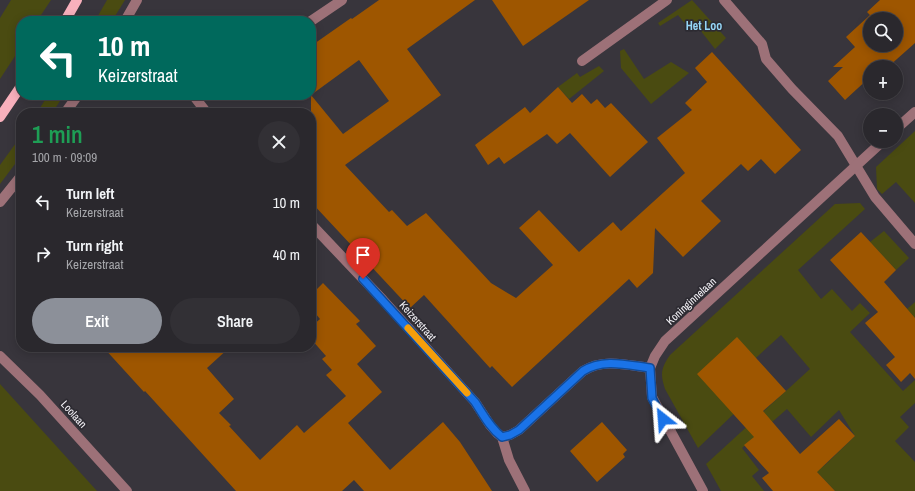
<!DOCTYPE html>
<meta charset="utf-8">
<style>
body{margin:0;font-family:"Archivo Narrow",sans-serif;background:#323035;color:#f1f3f6;height:100vh;display:flex;flex-direction:column;font-size:15px;white-space:nowrap}
*{box-sizing:border-box;margin:0}
p{font-size:13px;color:#a5a6aa}
.icon{flex:none;width:22px;height:22px;fill:none;stroke:currentColor;stroke-width:2;stroke-linecap:round;stroke-linejoin:round}
.map{position:relative;flex:1;overflow:hidden}
.drawer{position:absolute;left:16px;top:108px;width:300px;height:244px;display:flex;flex-direction:column;background:#2a282d;border-radius:16px;box-shadow:0 2px 10px #0003,0 0 0 1px #464449}
.drawer>*{flex:none}
.banner{position:absolute;left:16px;top:16px;width:300px;height:84px;border-radius:16px;box-shadow:0 2px 10px #0003,0 0 0 1px #464449;background:#00695c;color:#fff;overflow:hidden}
.fabs{position:absolute;left:863px;top:12px;display:grid;gap:8px}
.fabs a{display:grid;place-items:center;width:40px;height:40px;border-radius:50%;background:#2a282d;box-shadow:0 2px 10px #0003,0 0 0 1px #464449;font-size:20px}
.pin{position:absolute;display:grid;place-items:center;width:34px;height:34px;color:#fff;margin:-41px -17px;border-radius:50% 50% 50% 0;rotate:-45deg;box-shadow:0 0 4px #0007}
.pin .icon{rotate:45deg}
.me{position:absolute;width:44px;margin:-22px;rotate:332deg;stroke-linejoin:round;filter:drop-shadow(0 0 3px #0008)}
.turn{display:flex;align-items:center;gap:14px;height:84px;padding:0 16px;font-size:18px}
.turn .icon{width:52px;height:52px;stroke-width:2.5}
.turn b{display:block;font-size:28px;line-height:34px}
.round{display:grid;place-items:center;flex:none;width:42px;height:42px;border-radius:21px;background:#323035}
.headline{display:flex;align-items:center;justify-content:space-between;height:68px;padding:0 16px}
h1{font-size:24px;font-weight:600;line-height:30px;color:#1e9e55}
.cta{display:flex;gap:8px;margin-top:auto;padding:8px 16px}
.cta a{flex:1;height:46px;border-radius:24px;background:#8c9099;color:#fff;font-size:16px;font-weight:600;line-height:46px;text-align:center}
.cta a+a{background:#323035;color:#f1f3f6}
ul{padding:0;list-style:none}
li{display:flex;align-items:center;gap:12px;height:52px;padding:0 16px}
li div{flex:1}
li b{display:block;font-size:15px}
li em{font-style:normal}
.map>svg:first-child{display:block}
.green{fill:#4a4b11}
.building{fill:#9e5600;fill-rule:evenodd}
.lines{fill:none;stroke-linecap:round;stroke-linejoin:round}
.minor{stroke:#9d7178;stroke-width:10}
.major{stroke:#f8b0bc;stroke-width:10}
.route-casing{stroke:#114b97;stroke-width:10}
.route{stroke:#1a73e8;stroke-width:7}
.slow{stroke:#f59e0b;stroke-width:7}
.labels{text-anchor:middle;stroke-width:3.5;stroke-linejoin:round;paint-order:stroke}
.street-label{font-size:11px;fill:#f5f3f8;stroke:#2d2b32}
.neighbourhood-label{font-size:12px;font-weight:bold;fill:#95d6f6;stroke:#2d2b32}
</style>
<div class="map">
<svg width="915" height="491" viewBox="0 0 915 491">
<rect width="100%" height="100%" fill="#38353c"/>
<g class="green">
<path d="M11,0H51L37,21H21V47L0,79V18Z"/>
<path d="M107,0H125L112,21H95Z"/>
<path d="M692,0L726,38L715,49L693,21L686,25L678,15L660,26L658,23Z"/>
<path d="M624,49L644,79L671,62L689,73L651,104L621,68L620,51Z"/>
<path d="M599,66L604,71L569,99L558,87L577,73L580,77Z"/>
<path d="M48,95H64L52,113H37Z"/>
<path d="M915,131V203L896,182L882,194L877,189L876,167Z"/>
<path d="M21,136V156L0,184V165Z"/>
<path d="M860,203L865,209L798,270L821,299L832,289L852,311L860,303L870,313L850,332L903,391L915,380V403L900,417L909,427L895,441L915,462V491H835L816,471L825,465L855,436L839,410L811,437L787,409L742,448L759,470L752,476L764,491H721L706,464L810,369L781,335L746,367L764,385L698,448L665,389C660,374 661,368 670,355L835,204Z"/>
<path d="M884,231L909,258L896,270L870,242Z"/>
<path d="M915,302V318L907,309Z"/>
<path d="M0,384L97,491H0Z"/>
</g>
<g class="building">
<path d="M379,0H475L407,49L441,95L345,165L389,212L392,210L407,226L426,213L491,283L516,298L553,265L519,228L539,210L579,252L613,222L621,231L685,173L657,138L692,110L685,103L707,82L695,68L712,52L801,150L775,174L761,159L748,171L741,164L701,201L721,221L683,257L655,228L653,273L637,288L629,279L512,387L492,366L490,368L424,295L410,308L311,202V46L351,18L352,19ZM359,60L389,101L343,134L311,95Z"/>
<path d="M492,0H589L523,46Z"/>
<path d="M880,0H915V43L888,67H870V77L845,100L828,81L843,67H833L855,47L846,37L870,15L867,12ZM870,19H896V45H870Z"/>
<path d="M558,87L572,103L582,94L591,104L597,99L605,108L611,103L648,142L610,177L570,133L557,144L547,134L504,164L499,157L488,165L475,145L525,107L530,113Z"/>
<path d="M861,232L896,270L884,282L915,318V379L910,373L901,382L886,365L895,357L865,323L878,312L830,260Z"/>
<path d="M323,283L360,321L356,324L376,346L357,364L382,392L348,423L390,470L443,422L460,442L492,491H364L354,480L342,491H236L145,391L144,392L103,347H230L207,368L234,399L219,413L231,425L229,426L260,460L297,425L304,433L346,396L326,375L332,370L322,359L326,356L311,339V327L320,319L311,308V295Z"/>
<path d="M737,337L786,391L763,411L800,454L839,419L855,436L817,472L835,491H773L762,478L769,473L744,445L754,437L697,374Z"/>
<path d="M602,422L627,450L623,454L625,457L597,482L570,451Z"/>
</g>
<g class="lines">
<g class="minor">
<path d="M724,0L762,44L766,59L792,89L838,136L875,197L915,244"/>
<path d="M125,21L137,0"/>
<path d="M311,21L342,0"/>
<path d="M582,61L667,0"/>
<path d="M193,95L207,113"/>
<path d="M65,113L78,95"/>
<path d="M896,129L915,112"/>
<path d="M0,202L21,176"/>
<path d="M311,224L383,300L475,402L490,425L497,433L502,437L509,460L525,491"/>
<path d="M0,356L40,395L127,491"/>
<path d="M502,437L510,435L519,430L583,371C603,358 627,365 650,368"/>
<path d="M703,491L652,397L650,368L655,356L665,341L883,141"/>
</g>
<g class="major">
<path d="M65,21L77,0"/>
<path d="M0,117L21,86"/>
</g>
</g>
<g class="lines">
<g class="route-casing">
<path id="route" d="M363,279L475,402C483,414 490,428 502,437L510,435L519,430L583,371C603,358 627,365 650,368L652,398L663,419"/>
</g>
<use href="#route" class="route"/>
<path class="slow" d="M408,328L467,393"/>
</g>
<g class="labels">
<g class="street-label">
<text transform="translate(691 301) rotate(-43)" y="4">Koninginnelaan</text>
<text transform="translate(418 321) rotate(48)" y="4">Keizerstraat</text>
<text transform="translate(74 414) rotate(48)" y="4">Loolaan</text>
</g>
<g class="neighbourhood-label">
<text x="704" y="30">Het Loo</text>
</g>
</g>
</svg>
<div class="fabs">
<a><svg class="icon" aria-label="search" viewBox="0 0 24 24"><circle cx="10" cy="10" r="6"/><path d="M15 15l6 6"/></svg></a>
<a>+</a>
<a>−</a>
</div>
<div class="pin" style="left:363px;top:279px;background:#d93025"><svg class="icon" aria-label="arrive" viewBox="0 0 24 24"><path d="M6 21V4h12l-3 4 3 4H6"/></svg></div>
<svg class="me" style="left:663px;top:419px" viewBox="-20 -20 40 40"><path d="M0-17L14 15 0 8-14 15z" fill="#1a73e8" stroke="#fff" stroke-width="4"/></svg>
<div class="banner">
<div class="turn"><svg class="icon" aria-label="left" viewBox="0 0 24 24"><path d="M17 20v-9H6M10 6l-5 5 5 5"/></svg><div><b>10 m</b>Keizerstraat</div></div>
</div>
<section class="drawer">
<div class="headline"><div><h1>1 min</h1><p>100 m · 09:09</p></div><a class="round"><svg class="icon" aria-label="close" viewBox="0 0 24 24"><path d="M6 6l12 12M18 6L6 18"/></svg></a></div>
<ul>
<li><svg class="icon" aria-label="left" viewBox="0 0 24 24"><path d="M17 20v-9H6M10 6l-5 5 5 5"/></svg><div><b>Turn left</b><p>Keizerstraat</p></div><em>10 m</em></li>
<li><svg class="icon" aria-label="right" viewBox="0 0 24 24"><path d="M7 20v-9h11M14 6l5 5-5 5"/></svg><div><b>Turn right</b><p>Keizerstraat</p></div><em>40 m</em></li>
</ul>
<div class="cta"><a>Exit</a><a>Share</a></div>
</section>
</div>
